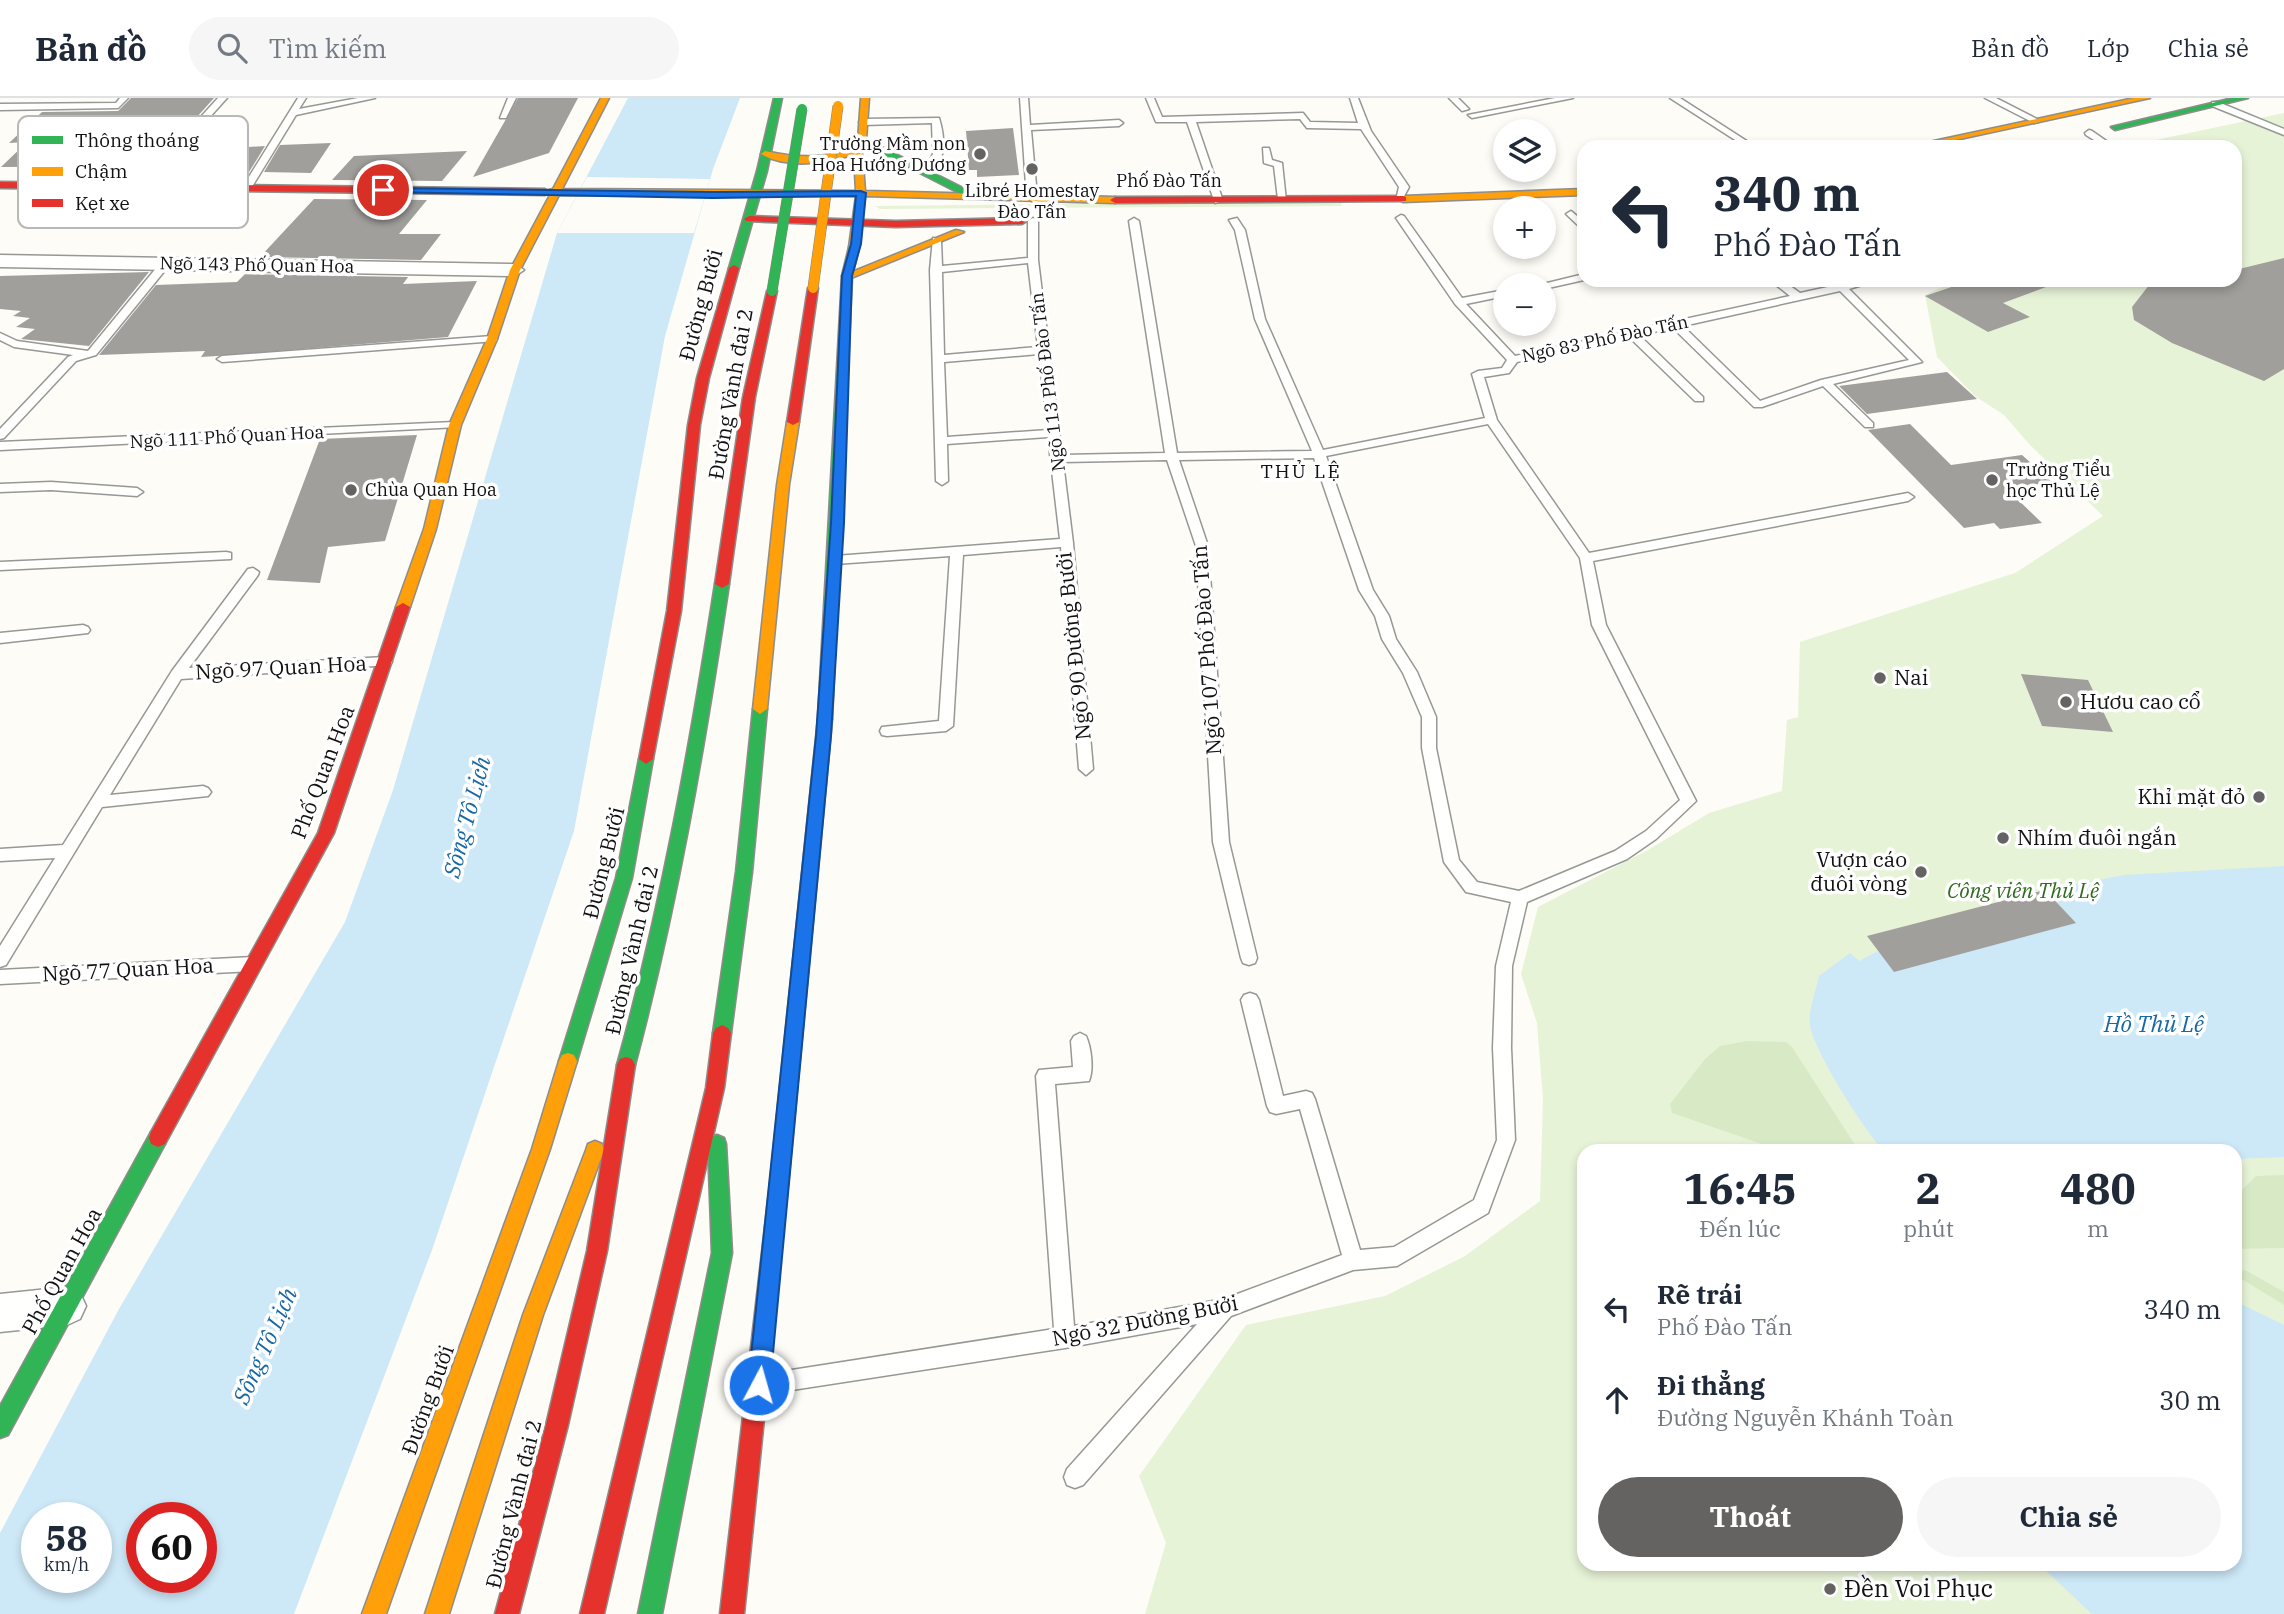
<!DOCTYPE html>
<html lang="vi">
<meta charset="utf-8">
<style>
body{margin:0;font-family:"IBM Plex Serif",serif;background:#f6f6f7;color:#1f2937;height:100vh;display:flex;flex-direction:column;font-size:26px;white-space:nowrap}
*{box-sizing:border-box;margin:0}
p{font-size:23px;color:#747a83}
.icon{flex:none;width:38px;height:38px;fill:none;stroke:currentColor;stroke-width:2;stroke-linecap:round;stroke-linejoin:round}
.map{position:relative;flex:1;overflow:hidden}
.drawer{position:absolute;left:1577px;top:1046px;width:665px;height:427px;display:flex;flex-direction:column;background:#fff;border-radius:21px;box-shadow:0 4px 10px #0003}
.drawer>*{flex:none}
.top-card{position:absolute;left:1577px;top:42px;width:665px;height:147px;border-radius:21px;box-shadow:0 4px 10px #0003;background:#fff;color:#1f2937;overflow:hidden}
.fabs{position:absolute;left:1493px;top:21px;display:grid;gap:14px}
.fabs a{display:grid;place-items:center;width:63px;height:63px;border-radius:50%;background:#fff;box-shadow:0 4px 10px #0003;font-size:35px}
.speed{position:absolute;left:21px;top:1404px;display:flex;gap:14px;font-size:35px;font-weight:700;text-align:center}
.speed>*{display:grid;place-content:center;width:91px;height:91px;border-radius:50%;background:#fff;box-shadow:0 4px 10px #0003;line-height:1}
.speed small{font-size:18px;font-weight:400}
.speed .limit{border:10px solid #d22;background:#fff;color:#111}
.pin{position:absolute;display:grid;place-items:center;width:60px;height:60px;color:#fff;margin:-30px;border:4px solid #fff;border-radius:50%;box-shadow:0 2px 7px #0007}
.me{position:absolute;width:77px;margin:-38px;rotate:6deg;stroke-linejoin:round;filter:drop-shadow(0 0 5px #0008)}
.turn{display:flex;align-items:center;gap:24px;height:147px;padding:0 21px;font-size:32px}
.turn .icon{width:91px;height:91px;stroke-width:2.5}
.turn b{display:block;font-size:49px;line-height:60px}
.eta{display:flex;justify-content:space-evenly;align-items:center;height:119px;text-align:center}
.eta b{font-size:42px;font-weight:800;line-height:49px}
.button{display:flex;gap:14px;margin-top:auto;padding:14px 21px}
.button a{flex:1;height:80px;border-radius:42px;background:#646362;color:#fff;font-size:28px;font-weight:800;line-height:80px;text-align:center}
.button a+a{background:#f6f6f7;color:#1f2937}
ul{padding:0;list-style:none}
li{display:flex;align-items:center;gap:21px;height:91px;padding:0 21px}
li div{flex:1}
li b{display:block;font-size:26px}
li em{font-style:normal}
header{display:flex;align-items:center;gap:42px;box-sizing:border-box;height:98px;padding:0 35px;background:#fff;border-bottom:2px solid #e0e1e3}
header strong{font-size:33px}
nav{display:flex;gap:38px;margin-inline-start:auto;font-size:24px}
.search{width:490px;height:63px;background:#f6f6f7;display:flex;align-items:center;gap:18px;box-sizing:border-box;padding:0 24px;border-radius:38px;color:#747a83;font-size:26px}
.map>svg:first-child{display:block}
.green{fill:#e7f3d7;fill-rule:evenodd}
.forest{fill:#d8eac5}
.water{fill:#cde8f7;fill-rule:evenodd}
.pier{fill:#fdfcf7}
.building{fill:#a19f9c}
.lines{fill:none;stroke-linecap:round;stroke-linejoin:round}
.lane-casing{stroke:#979795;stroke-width:3}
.street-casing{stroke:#979795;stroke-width:3}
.fast-casing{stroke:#8e8d8b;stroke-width:3}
.slow-casing{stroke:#8e8d8b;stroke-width:3}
.jam-casing{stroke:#8e8d8b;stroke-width:3}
.lane{fill:#fffffe;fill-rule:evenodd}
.street{fill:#fffffe;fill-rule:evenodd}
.fast{fill:#30b455;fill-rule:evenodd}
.slow{fill:#ff9f0a;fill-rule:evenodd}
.jam{fill:#e5322d;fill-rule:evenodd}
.fast-bridge-casing{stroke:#858482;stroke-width:11;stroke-linecap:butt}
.slow-bridge-casing{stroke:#858482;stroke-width:11;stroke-linecap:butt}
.fast-bridge{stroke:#30b455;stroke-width:10}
.slow-bridge{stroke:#ff9f0a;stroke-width:10}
.route{fill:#1a73e8;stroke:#114b97;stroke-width:2}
.poi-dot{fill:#646362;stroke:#fff;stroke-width:2.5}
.labels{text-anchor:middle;stroke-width:7;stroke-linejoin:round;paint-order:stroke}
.far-poi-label{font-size:18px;fill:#111;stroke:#fff;text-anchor:start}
.far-street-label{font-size:18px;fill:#111;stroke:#fff}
.far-neighbourhood-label{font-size:19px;letter-spacing:2px;fill:#111;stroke:#fff}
.street-label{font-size:21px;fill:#111;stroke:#fff}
.poi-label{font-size:21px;fill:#111;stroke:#fff;text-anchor:start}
.park-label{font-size:21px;font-style:italic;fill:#2f6b1f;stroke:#fff}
.water-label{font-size:23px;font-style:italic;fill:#1768a6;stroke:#fff}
.near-poi-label{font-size:24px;fill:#111;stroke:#fff;text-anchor:start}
.key{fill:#fff;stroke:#b8b8b8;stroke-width:2}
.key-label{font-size:19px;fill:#111}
</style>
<header>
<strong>Bản đồ</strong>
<div class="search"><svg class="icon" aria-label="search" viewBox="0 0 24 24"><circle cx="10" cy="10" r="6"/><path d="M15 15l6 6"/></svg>Tìm kiếm</div>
<nav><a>Bản đồ</a><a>Lớp</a><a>Chia sẻ</a></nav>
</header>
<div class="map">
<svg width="2284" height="1516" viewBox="0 0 2284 1516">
<rect width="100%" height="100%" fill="#fdfcf7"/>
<g class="green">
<path d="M2284,15V1516H1145L1166,1445L1139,1378L1246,1227L1385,1198L1465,1158L1540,1103L1543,1001L1537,925L1521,876L1538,809L1648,752L1709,715L1782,693L1787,622L1798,619L1800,544L2015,475L2103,418L2029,346L2004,317L1975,298L1937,259L1925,197L1957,182H2235V49L2127,48ZM1584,1054H2235V1466H1584Z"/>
<path d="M1341,103V108L880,111L875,108Z"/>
</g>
<g class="forest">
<path d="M1747,943L1786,944L1792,949L1859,1053H1782L1672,1015L1670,1006L1705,961L1720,948Z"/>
<path d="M2284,1077V1150L2235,1151V1099L2256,1078Z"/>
<path d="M2235,1171L2247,1173L2284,1194V1207L2235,1177Z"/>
</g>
<g class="water">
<path d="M628,0H740L713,71L665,238L574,733L432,1152L294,1516H0V1435L119,1211L345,824L393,692L557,135ZM37,1419H96V1479H37ZM142,1419H201V1479H142Z"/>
<path d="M2284,768V1059L2235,1061V1054L1884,1053C1866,1035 1813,952 1810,927C1808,913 1816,892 1819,878L1850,855L1859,863L1878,853L2075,824L2045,792L2124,777Z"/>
<path d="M2235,1203L2284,1227V1516H2092L2040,1467L2235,1466Z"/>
</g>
<path class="pier" d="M587,79L710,81L694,135H557Z"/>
<g class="building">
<path d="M131,0H214L153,68L1,69L27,44L9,45L42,14L118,13Z"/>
<path d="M518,0H578L549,55L473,79Z"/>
<path d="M1013,30L1019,77L977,79V72H969L966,33Z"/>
<path d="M331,45L311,75L264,74L280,47Z"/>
<path d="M265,48L249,74H232V50Z"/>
<path d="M467,53L442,83L332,82L354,58Z"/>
<path d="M314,101L427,102L399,136H441L421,162L260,159Z"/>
<path d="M2284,160V271L2264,283L2172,245L2134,222L2132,209L2153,182H2235V172Z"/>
<path d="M149,174L89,248L21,241L35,231L16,229L30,220L13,218L21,213L0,211V178Z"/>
<path d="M245,176L408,179L403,186L477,183L448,239L217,258L201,259L205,253L99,257L156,187L237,184Z"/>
<path d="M1972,182H2054V186L2003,205L2030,219L1988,234L1925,198Z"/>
<path d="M1947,274L1977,301L1867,316L1839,288Z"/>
<path d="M1910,326L1951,367L2022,357L2052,384L2007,391L2042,425L2000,431L1994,425L1964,430L1868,332Z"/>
<path d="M417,337L385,443L328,449L320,485L267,482L320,341Z"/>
<path d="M2021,576L2088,582L2113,634L2042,628Z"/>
<path d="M2045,792L2076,825L1894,874L1867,838Z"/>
</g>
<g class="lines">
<g class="lane-casing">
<g id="lane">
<path d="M120,0H128L118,10L0,12V6L116,5Z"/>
<path d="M218,0H227L145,91H139V87Z"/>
<path d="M298,0H306L299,11L358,0H375L296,17L250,92H244L242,90Z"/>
<path d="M508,0H516L506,20H500Z"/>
<path d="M1020,0H1028L1030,27L1119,22L1123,25L1119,28L1031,32L1036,87L1040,102L1035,105L1030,102L1026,87Z"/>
<path d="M1146,0H1154L1162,19L1303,15L1310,24L1358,25L1350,0H1358L1371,33L1409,89L1402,102H1396L1399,89L1361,31L1307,30L1300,21L1196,24L1223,103L1215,105L1187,24H1156Z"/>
<path d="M1449,0H1458L1469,11L1462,13Z"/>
<path d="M1555,0H1573L1472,20L1468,17Z"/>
<path d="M1670,0H1680L1756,49H1746Z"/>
<path d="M1985,0H1996L2041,23L2034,25Z"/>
<path d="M2212,4H2218L2284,31V37L2212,8Z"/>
<path d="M939,20C945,39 947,65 928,77L923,74L933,56L932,25L863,27L859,24L863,21Z"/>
<path d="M2089,32L2092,33L2115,49H2105L2086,37L2085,35Z"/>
<path d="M1263,50H1269L1272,62L1282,65L1286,103L1278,101L1274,68L1264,65Z"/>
<path d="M1571,113L1584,124V133L1566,116Z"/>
<path d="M1401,117L1404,118L1462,200L1505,192V198L1466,206L1515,258L1790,198L1770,182H1782L1800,195L1860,182H1879L1849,191L1922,264L1833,286L1873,325V329H1865L1823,288L1762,309H1754L1673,230L1639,237L1703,299V303H1695L1629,239L1517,264L1509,275L1484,279L1497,322L1589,455L1908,395L1914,399L1908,403L1593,463L1606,527L1696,703L1656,741L1627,761L1527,804L1512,868L1511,950L1515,1042L1488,1115L1397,1168L1353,1172L1231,1218L1083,1387L1075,1390L1067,1387L1064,1379L1067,1371L1197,1226L1065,1250L766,1296L759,1293L756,1286L759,1279L766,1276L1054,1231L1036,978L1039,972L1073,969L1071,943L1074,938L1080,935L1086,938C1091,949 1094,971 1089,983L1055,986L1074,1228L1224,1201L1342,1157L1300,1011L1276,1016L1270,1014L1267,1008L1241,902L1244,897L1250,895L1256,897L1259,902L1283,998L1306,993L1312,995L1315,1001L1360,1152L1394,1149L1474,1102L1497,1042L1493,950L1496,868L1511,804L1466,794L1444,764L1422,650V619L1403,575L1382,541L1375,518L1359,492L1314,360L1179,362L1208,448L1229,744L1257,860L1255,865L1249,867L1243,865L1241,860L1213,744L1196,448L1167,362L1063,364L1073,445L1093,671L1086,677L1079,671L1061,449L963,457L953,628L946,633L887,638L882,637L880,633L882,629L939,623L950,458L835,466L829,462L835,458L1060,441L1048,339L947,346L948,383L942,387L936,383L930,172L933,140L941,142L942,168L1028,160V123L1033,120L1038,123V162L1062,357L1165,355L1129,123L1134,120L1139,123L1177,355L1312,353L1255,221L1235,132L1229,122L1237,120L1245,132L1265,221L1323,352L1485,320L1472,276L1478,273L1502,270L1507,262L1455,206L1396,120ZM1028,165L1038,249L944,257L942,174ZM1840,193L1909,262L1821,282L1760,303L1683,228ZM1039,256L1048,332L947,339L944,264ZM1488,326L1580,460L1592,527L1680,702L1646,733L1615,753L1519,793L1477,784L1459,762L1436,650V619L1417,574L1396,541L1389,518L1373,492L1326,358Z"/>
<path d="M162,163L171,165L96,257L76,263L4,340L0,341V331L68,259L73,257L14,249L0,242V235L17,243L88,253Z"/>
<path d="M1584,176V182L1544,191V187H1539Z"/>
<path d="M492,238L497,241L496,243L222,264L217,261L222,258Z"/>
<path d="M455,324L459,325V329L0,352V344Z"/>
<path d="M51,384L137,390L143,394L137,398L51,392L0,394V386Z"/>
<path d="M226,454L231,455V461L0,472V464Z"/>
<path d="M253,470L259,474L258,477L189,570L385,559L392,564L390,567L181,581L110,697L203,688L208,690L211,694L208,698L102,709L6,867L0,869V848L55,760L0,763V751L63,747L172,573L248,471Z"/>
<path d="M83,527L88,529L90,532L88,535L0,545V535Z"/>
<path d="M253,859L259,861L261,866L259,871L253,873L0,886V872Z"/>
</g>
</g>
<g class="street-casing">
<g id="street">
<path d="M0,157L515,166L524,172L515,178L0,169Z"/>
<path d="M67,1189L80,1195L86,1208L80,1221L67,1227L0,1234V1196Z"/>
</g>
</g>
<g class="fast-casing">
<g id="fast">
<path d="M774,0H782L767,73L739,170L734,173L729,170L757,73Z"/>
<path d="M2233,0H2248L2115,32L2111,29Z"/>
<path d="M862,39L967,92L969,94L961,96L859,44L858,42Z"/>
<path d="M854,146L859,149L852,178L832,621L825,626L818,621L842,178L849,149Z"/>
<path d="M722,482L729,486C705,648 677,809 635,967L632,973L626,975L620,973L617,967C661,809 690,648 715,486Z"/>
<path d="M760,606L767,611L752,774L731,935L728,940L722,943L716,940L713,935L736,774L753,611Z"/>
<path d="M646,656L653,661L632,780L577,963L574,969L568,971L562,969L559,963L616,780L639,661Z"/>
<path d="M158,1031L165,1034L167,1040L165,1046L8,1337L0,1340V1308L151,1034Z"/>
<path d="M717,1037L724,1040L726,1046L732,1155L662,1516H638L712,1155L708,1046L710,1040Z"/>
</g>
</g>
<g class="slow-casing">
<g id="slow">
<path d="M601,0H609L562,91L856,93L854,56C827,66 786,71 761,56L765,53C796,60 824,61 854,50L858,42L861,0H869L866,42L862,52L865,93L1115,99L1120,102L1115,105L865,98L859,149L854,152L849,149L856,98L559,97L520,172L497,241L461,327L436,431L410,509L408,512H398L396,509L424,431L449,327L487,241L510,172L550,97L540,94L553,91Z"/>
<path d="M2134,0H2150L1923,49H1906Z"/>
<path d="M1584,91V97L1403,104L1398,101L1403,98Z"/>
<path d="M956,132L964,134L851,180L842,178Z"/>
<path d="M793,321L799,324L789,387L767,611L760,616L753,611L777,387L787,324Z"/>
<path d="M825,616L832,621L788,1086L786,1092L779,1095L772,1092L770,1086L818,621Z"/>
<path d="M568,955L574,957L577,963L550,1051L386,1516H362L532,1051L559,963L562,957Z"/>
<path d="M595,1043L602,1046L604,1052L543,1217L449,1516H425L523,1217L586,1052L588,1046Z"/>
</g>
</g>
<g class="jam-casing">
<g id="jam">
<path d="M0,84L545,91L550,94L545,97L0,90Z"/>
<path d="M1403,98L1406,99V103L1115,105L1110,102L1115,99Z"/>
<path d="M749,118L896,123L1022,120L1027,123L1022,126L896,129L746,123L744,121Z"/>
<path d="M734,167L739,170L709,280L700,327L681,513L653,661L646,666L639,661L667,513L688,327L697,280L729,170Z"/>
<path d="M813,187L818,190L799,324L793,327L787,324L808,190Z"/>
<path d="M772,190L777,193L755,299L729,486L722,490L715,486L743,299L767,193Z"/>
<path d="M403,505L410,509L334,735L165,1046L158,1049L151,1046L149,1040L151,1034L318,735L396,509Z"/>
<path d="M722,927L728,930L731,935L724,990L604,1516H580L706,990L713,935L716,930Z"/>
<path d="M626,959L632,961L635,967L607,1153L568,1327L519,1516H495L546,1327L587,1153L617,967L620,961Z"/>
<path d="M779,1077L786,1080L788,1086L744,1516H720L770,1086L772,1080Z"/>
</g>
</g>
<use href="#lane" class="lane"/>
<use href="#street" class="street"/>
<use href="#fast" class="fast"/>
<use href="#slow" class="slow"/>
<use href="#jam" class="jam"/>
<g class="fast-bridge-casing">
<path id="fast-bridge" d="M772,193L802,11"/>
</g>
<g class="slow-bridge-casing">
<path id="slow-bridge" d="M813,190L838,8"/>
</g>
<use href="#fast-bridge" class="fast-bridge"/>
<use href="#slow-bridge" class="slow-bridge"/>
</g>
<path class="route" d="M383,90L713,94L861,93L866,95L861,146L852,178L844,425L831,638L770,1287L766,1294L759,1298L751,1294L748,1287L816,638L831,425L842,178L851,146L856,98L713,100L380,94Z"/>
<g class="poi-dot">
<circle cx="980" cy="56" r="7"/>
<circle cx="1032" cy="71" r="7"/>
<circle cx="1992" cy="382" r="7"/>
<circle cx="351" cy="392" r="7"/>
<circle cx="1880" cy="580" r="7"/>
<circle cx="2066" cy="604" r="7"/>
<circle cx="2259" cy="699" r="7"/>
<circle cx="2003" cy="740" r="7"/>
<circle cx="1921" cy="774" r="7"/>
<circle cx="1830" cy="1491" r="7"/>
</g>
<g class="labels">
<g class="far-poi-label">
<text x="966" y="52" text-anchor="end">Trường Mầm non<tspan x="966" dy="21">Hoa Hướng Dương</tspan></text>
<text x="1032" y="99" text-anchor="middle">Libré Homestay<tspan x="1032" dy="21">Đào Tấn</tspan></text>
<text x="2006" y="378">Trường Tiểu<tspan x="2006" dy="21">học Thủ Lệ</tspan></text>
<text x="365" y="398">Chùa Quan Hoa</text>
</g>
<g class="far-street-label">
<text x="1169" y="89">Phố Đào Tấn</text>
<text transform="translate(257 167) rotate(1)" y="6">Ngõ 143 Phố Quan Hoa</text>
<text transform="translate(1605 241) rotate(-12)" y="6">Ngõ 83 Phố Đào Tấn</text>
<text transform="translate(1048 284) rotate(-97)" y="6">Ngõ 113 Phố Đào Tấn</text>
<text transform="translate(227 339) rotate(-3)" y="6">Ngõ 111 Phố Quan Hoa</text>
</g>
<g class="far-neighbourhood-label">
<text x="1301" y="380">THỦ LỆ</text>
</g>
<g class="street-label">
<text transform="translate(701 207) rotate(-75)" y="7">Đường Bưởi</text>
<text transform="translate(731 296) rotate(-80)" y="7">Đường Vành đai 2</text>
<text transform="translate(1074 548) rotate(-96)" y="7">Ngõ 90 Đường Bưởi</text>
<text transform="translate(1207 552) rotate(-94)" y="7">Ngõ 107 Phố Đào Tấn</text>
<text transform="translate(281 570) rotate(-3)" y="7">Ngõ 97 Quan Hoa</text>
<text transform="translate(323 674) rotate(-69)" y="7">Phố Quan Hoa</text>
<text transform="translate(604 765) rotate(-76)" y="7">Đường Bưởi</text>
<text transform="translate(632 852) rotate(-77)" y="7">Đường Vành đai 2</text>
<text transform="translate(128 872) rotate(-3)" y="7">Ngõ 77 Quan Hoa</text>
<text transform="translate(62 1173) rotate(-61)" y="7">Phố Quan Hoa</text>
<text transform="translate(1145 1223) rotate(-11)" y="7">Ngõ 32 Đường Bưởi</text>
<text transform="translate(428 1302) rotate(-70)" y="7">Đường Bưởi</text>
<text transform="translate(514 1406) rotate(-76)" y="7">Đường Vành đai 2</text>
</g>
<g class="poi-label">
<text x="1894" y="587">Nai</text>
<text x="2080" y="611">Hươu cao cổ</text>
<text x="2245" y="706" text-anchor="end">Khỉ mặt đỏ</text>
<text x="2017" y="747">Nhím đuôi ngắn</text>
<text x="1907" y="769" text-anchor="end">Vượn cáo<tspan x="1907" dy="24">đuôi vòng</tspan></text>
</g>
<g class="park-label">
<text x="2023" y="800">Công viên Thủ Lệ</text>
</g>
<g class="water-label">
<text transform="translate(467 719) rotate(-75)" y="8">Sông Tô Lịch</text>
<text x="2154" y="934">Hồ Thủ Lệ</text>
<text transform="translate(265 1248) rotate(-66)" y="8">Sông Tô Lịch</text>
</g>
<g class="near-poi-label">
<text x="1844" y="1499">Đền Voi Phục</text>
</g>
</g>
<rect x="18" y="18" width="230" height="112" rx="10" class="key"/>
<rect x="32" y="38" width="31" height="8" fill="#30b455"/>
<rect x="32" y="69" width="31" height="9" fill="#ff9f0a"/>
<rect x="32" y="101" width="31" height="8" fill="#e5322d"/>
<g class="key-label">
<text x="75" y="49">Thông thoáng</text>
<text x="75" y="80">Chậm</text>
<text x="75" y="112">Kẹt xe</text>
</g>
</svg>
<div class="fabs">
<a><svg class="icon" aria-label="layers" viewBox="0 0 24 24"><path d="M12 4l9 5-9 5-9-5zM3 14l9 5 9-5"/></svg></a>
<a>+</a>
<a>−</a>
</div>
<div class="speed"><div>58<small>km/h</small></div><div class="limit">60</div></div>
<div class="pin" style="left:383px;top:92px;background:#d93025"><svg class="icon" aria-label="arrive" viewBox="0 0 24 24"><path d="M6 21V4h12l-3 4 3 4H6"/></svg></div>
<svg class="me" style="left:759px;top:1287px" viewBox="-20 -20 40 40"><circle r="17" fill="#1a73e8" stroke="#fff" stroke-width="3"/><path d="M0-11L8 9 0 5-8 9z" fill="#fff"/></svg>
<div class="top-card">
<div class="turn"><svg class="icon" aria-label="left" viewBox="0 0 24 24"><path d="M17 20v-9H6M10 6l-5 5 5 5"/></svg><div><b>340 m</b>Phố Đào Tấn</div></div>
</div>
<section class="drawer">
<div class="eta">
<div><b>16:45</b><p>Đến lúc</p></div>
<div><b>2</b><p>phút</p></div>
<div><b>480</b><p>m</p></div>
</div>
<ul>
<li><svg class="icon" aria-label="left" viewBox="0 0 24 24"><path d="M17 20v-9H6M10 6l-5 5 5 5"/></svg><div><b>Rẽ trái</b><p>Phố Đào Tấn</p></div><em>340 m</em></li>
<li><svg class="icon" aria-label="ahead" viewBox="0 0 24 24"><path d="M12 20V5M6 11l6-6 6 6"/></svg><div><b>Đi thẳng</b><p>Đường Nguyễn Khánh Toàn</p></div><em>30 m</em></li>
</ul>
<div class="button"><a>Thoát</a><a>Chia sẻ</a></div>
</section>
</div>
